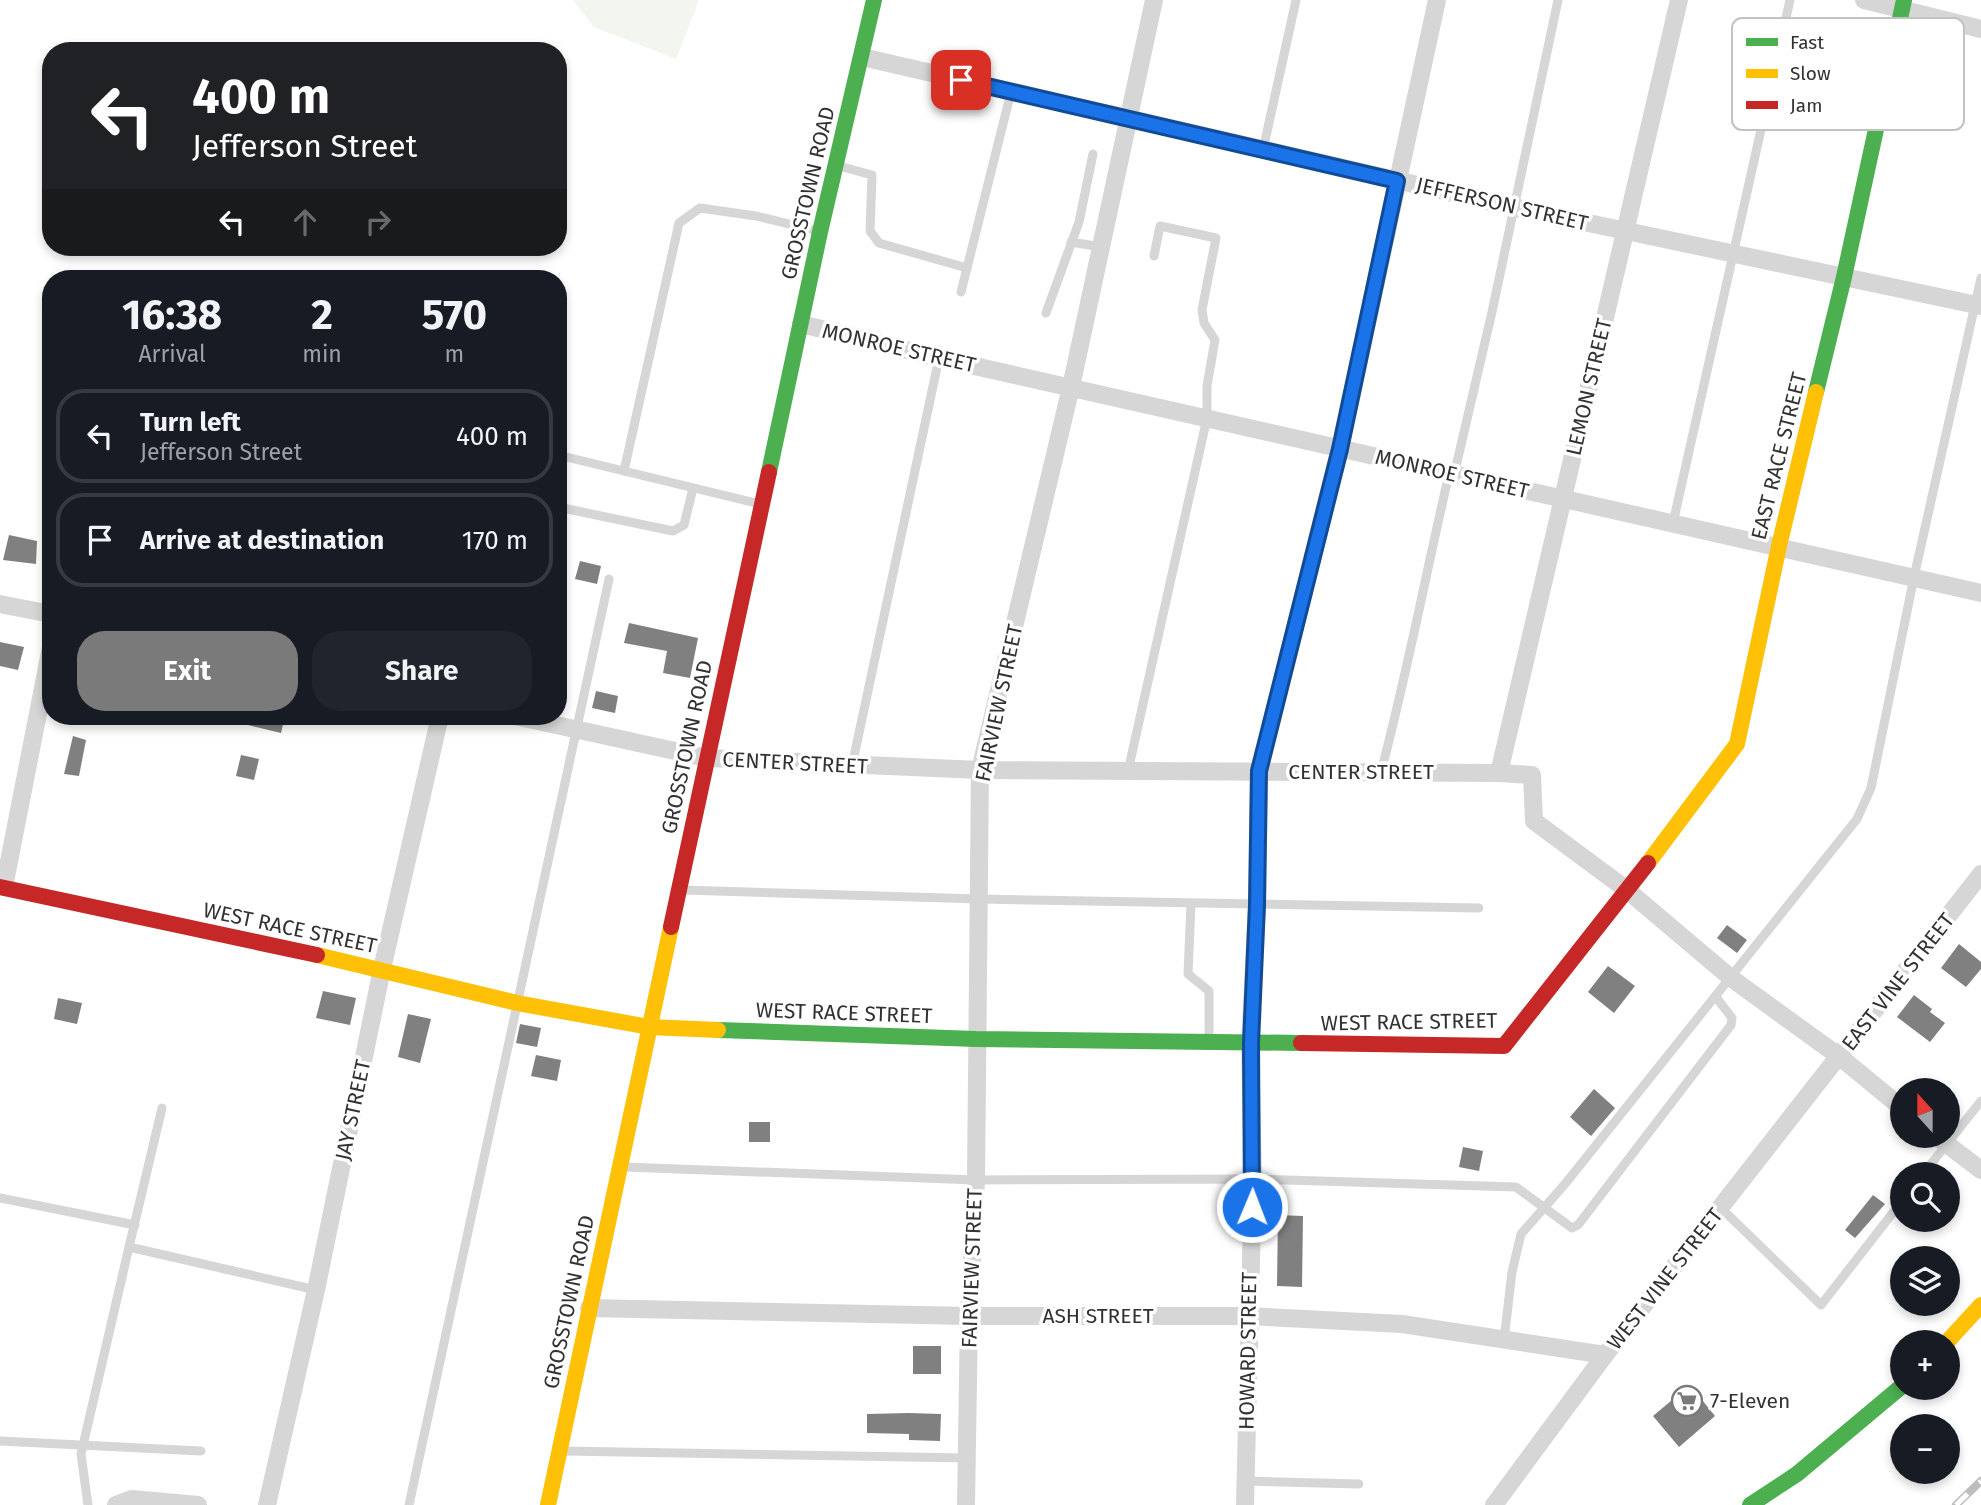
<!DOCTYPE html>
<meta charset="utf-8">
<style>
body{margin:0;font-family:"Fira Sans",sans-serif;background:#20242c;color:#f1f3f6;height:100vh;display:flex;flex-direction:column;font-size:26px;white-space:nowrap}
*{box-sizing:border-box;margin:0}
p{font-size:23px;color:#9ea1a6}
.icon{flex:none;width:38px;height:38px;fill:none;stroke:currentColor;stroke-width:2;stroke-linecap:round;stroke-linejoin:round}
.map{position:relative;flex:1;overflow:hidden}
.drawer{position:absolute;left:42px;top:270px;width:525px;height:455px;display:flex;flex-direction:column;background:#171b24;border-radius:28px;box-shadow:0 4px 10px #0003}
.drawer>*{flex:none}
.top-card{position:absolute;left:42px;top:42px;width:525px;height:214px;border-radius:28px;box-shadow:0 4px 10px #0003;background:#202124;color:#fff;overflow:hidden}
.needle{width:46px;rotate:339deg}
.tools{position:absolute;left:1890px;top:1078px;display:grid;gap:14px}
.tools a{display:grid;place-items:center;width:70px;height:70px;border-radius:50%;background:#171b24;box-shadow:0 4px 10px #0003;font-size:35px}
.pin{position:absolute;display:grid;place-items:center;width:60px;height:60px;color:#fff;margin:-30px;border-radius:14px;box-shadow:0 4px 10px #0006}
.me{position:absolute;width:77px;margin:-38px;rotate:1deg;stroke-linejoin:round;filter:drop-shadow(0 0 5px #0008)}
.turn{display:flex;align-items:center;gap:24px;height:147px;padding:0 35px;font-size:32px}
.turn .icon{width:91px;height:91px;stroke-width:2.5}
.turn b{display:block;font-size:49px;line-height:60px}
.lanes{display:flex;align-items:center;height:66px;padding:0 35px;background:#0003;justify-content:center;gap:35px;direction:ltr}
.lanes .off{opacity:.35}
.eta{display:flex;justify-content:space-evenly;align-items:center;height:119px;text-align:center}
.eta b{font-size:42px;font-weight:700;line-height:49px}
.cta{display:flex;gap:14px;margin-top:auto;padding:14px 35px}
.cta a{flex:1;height:80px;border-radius:28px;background:#7a7a7a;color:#fff;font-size:28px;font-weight:700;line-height:80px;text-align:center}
.cta a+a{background:#20242c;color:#f1f3f6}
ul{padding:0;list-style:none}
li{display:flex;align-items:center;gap:21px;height:94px;margin:0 14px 10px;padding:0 21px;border:4px solid #363941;border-radius:28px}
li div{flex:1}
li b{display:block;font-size:26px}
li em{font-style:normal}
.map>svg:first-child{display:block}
.pitch{fill:#f3f6ee}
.building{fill:#808080}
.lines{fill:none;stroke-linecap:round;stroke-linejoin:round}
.lane{stroke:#d6d6d6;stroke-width:9}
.street{stroke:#d6d6d6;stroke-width:18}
.fast{stroke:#4caf50;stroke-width:16}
.slow{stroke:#ffc107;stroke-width:16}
.jam{stroke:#c62828;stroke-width:16}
.rail-casing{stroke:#bebebe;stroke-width:8}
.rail{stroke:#fff;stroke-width:5;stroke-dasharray:16;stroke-linecap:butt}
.route-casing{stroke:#114b97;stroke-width:18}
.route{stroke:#1a73e8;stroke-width:12}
.labels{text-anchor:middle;stroke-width:7;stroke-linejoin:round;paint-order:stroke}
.street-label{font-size:21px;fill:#323232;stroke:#fff}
.poi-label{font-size:21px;fill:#323232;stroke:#fff;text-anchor:start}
.key{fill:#fff;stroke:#c2c2c2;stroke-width:2}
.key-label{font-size:19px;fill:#323232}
</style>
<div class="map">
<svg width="1981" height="1505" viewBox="0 0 1981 1505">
<rect width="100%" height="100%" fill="#fff"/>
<path class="pitch" d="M573,0H699L676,59L594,27Z"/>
<g class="building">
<path d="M9,535L37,541L36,564L3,560Z"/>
<path d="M580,561L601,566L597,584L575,579Z"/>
<path d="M629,623L698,638L690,678L663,673L667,651L624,643Z"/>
<path d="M0,642L24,647L18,670L0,666Z"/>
<path d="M596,691L618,696L615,713L592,708Z"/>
<path d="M232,716H285L281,733L232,721Z"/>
<path d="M73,736L86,740L79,776L64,774Z"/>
<path d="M241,755L259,759L254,780L236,776Z"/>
<path d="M1727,925L1747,940L1737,953L1717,938Z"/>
<path d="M1959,944L1981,962V969L1966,987L1941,968Z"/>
<path d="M1608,966L1635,986L1614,1013L1588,992Z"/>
<path d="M323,991L356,998L350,1025L316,1018Z"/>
<path d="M1914,995L1932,1009L1930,1012L1945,1023L1930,1042L1897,1017Z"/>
<path d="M58,998L82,1003L77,1024L54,1019Z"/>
<path d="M408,1014L431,1019L420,1063L398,1057Z"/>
<path d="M520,1024L541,1028L537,1047L516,1043Z"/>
<path d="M536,1055L561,1060L557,1081L531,1076Z"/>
<path d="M1594,1089L1615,1108L1591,1136L1570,1117Z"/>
<rect x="749" y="1122" width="21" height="20"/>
<path d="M1463,1147L1483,1151L1479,1171L1459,1167Z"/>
<path d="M1873,1195L1885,1204L1855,1238L1845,1230Z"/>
<path d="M1278,1215L1303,1216L1302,1287L1277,1286Z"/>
<rect x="913" y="1346" width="28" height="28"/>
<path d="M1690,1385L1715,1416L1679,1447L1653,1416Z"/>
<path d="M909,1413L941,1414L940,1441L909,1440V1434L867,1433V1414Z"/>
</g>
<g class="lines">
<g class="lane">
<path d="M1263,150L1296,0"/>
<path d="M839,166L872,175L870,231L879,243L967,268"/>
<path d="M1071,242L1101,247"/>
<path d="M961,292L1011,92"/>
<path d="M1046,313L1079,222L1093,154"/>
<path d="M558,455L760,504"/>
<path d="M624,471L679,223L700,208L756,216L818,231"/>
<path d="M1454,475L1492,312L1558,0"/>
<path d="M558,507L673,531L684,525L693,488"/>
<path d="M1673,523L1790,0"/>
<path d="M852,766L939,358"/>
<path d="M1128,771L1207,418V386L1215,340L1204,323L1202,310L1216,238L1160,226L1154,256"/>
<path d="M1381,772C1407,674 1426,573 1449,474"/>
<path d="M683,890L979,899L1479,908"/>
<path d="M1191,903L1188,974L1209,991V1041"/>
<path d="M162,1108L129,1247L316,1290"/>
<path d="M625,1167L976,1180L1253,1179L1516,1187L1572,1228L1578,1225L1731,1025L1732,1018L1716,997"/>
<path d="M1923,1174L1981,1101"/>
<path d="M0,1198L135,1225"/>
<path d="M1721,1208L1821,1305L1902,1201"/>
<path d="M1504,1340L1512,1272L1521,1234L1565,1184L1857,819L1871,788L1914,577L1981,278"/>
<path d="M0,1441L201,1451"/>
<path d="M564,1451L968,1458"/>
<path d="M1245,1481L1359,1484"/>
<path d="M88,1505L81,1454L129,1247"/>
<path d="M409,1505L609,579"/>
</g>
<g class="street">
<path d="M1864,0L1981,29"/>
<path d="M862,57L1513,207L1981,306"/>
<path d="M801,324L939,358L1981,593"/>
<path d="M0,604L51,614"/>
<path d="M515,716L707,758L980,770L1499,773L1532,775L1534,821L1627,890L1731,978L1840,1057L1902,1108"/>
<path d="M1499,773L1679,0"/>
<path d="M4,887L51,647"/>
<path d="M1936,1136L1981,1170"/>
<path d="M589,1308L969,1316H1248L1402,1324L1605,1355"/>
<path d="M116,1505L132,1499L198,1505"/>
<path d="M267,1505L316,1290L382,969L440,716"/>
<path d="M966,1505L969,1316L976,1180L980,770L1071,387L1154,0"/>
<path d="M1245,1505L1253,1179L1250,1043L1257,905L1259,771L1340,448L1437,0"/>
<path d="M1494,1505L1605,1355L1981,874"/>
</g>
<g class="fast">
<path d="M1816,392L1844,277L1904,0"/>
<path d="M769,472L820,232L874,0"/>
<path d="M718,1030L976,1039L1301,1043"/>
<path d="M1750,1505L1797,1474L1902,1386"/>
</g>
<g class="slow">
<path d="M1648,863L1737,744L1779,546L1816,392"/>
<path d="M317,955L517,1003L649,1027L718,1030"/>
<path d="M1947,1342L1981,1305"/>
<path d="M548,1505L671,927"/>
</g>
<g class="jam">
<path d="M0,887L317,955"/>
<path d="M671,927L769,472"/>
<path d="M1301,1043L1504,1046L1648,863"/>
</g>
<g class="rail-casing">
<path id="rail" d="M1956,1505L1981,1481"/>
</g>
<use href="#rail" class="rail"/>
</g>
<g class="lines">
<g class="route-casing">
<path id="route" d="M961,80L1397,181L1340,449L1259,771L1257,905L1251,1043L1252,1207"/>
</g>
<use href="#route" class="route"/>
</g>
<defs>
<g id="supermarket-ring" transform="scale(1.575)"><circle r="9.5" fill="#fff" stroke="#7a7a7a" stroke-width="1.5"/><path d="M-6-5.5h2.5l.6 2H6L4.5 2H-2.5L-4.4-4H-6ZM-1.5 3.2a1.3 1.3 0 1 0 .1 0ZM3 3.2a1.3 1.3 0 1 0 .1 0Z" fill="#7a7a7a"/></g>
</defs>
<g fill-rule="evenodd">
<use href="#supermarket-ring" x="1687" y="1401"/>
</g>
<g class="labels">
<g class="street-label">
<text transform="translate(808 193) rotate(-77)" y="7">GROSSTOWN ROAD</text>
<text transform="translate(1502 204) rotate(13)" y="7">JEFFERSON STREET</text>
<text transform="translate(899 348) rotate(13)" y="7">MONROE STREET</text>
<text transform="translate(1589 387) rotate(-77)" y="7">LEMON STREET</text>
<text transform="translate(1779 456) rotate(-76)" y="7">EAST RACE STREET</text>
<text transform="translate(1452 474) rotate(13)" y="7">MONROE STREET</text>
<text transform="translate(999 703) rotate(-78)" y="7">FAIRVIEW STREET</text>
<text transform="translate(687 747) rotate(-78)" y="7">GROSSTOWN ROAD</text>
<text transform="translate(795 763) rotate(3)" y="7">CENTER STREET</text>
<text x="1361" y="779">CENTER STREET</text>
<text transform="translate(290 928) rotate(12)" y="7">WEST RACE STREET</text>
<text transform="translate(1898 982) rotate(-52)" y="7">EAST VINE STREET</text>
<text transform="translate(844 1013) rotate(2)" y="7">WEST RACE STREET</text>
<text transform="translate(1409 1022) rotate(-1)" y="7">WEST RACE STREET</text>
<text transform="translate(353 1110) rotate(-78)" y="7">JAY STREET</text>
<text transform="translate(972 1268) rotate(-88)" y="7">FAIRVIEW STREET</text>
<text transform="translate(1665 1279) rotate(-52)" y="7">WEST VINE STREET</text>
<text transform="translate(569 1302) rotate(-78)" y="7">GROSSTOWN ROAD</text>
<text x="1098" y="1323">ASH STREET</text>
<text transform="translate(1248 1351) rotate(-89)" y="7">HOWARD STREET</text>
</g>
<g class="poi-label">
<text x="1710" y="1408">7-Eleven</text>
</g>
</g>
<rect x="1732" y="18" width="232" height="112" rx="10" class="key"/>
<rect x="1746" y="38" width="32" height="8" fill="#4caf50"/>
<rect x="1746" y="69" width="32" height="9" fill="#ffc107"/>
<rect x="1746" y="101" width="32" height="8" fill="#c62828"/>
<g class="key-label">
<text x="1790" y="49">Fast</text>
<text x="1790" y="80">Slow</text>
<text x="1790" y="112">Jam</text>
</g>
</svg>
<div class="tools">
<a><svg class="needle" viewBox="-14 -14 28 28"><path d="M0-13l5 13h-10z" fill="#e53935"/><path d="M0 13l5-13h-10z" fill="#9ea1a6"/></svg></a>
<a><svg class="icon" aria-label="search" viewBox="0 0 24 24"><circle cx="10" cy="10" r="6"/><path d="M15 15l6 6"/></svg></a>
<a><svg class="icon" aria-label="layers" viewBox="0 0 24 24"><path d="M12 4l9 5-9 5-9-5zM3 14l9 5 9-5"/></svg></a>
<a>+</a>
<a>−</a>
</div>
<div class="pin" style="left:961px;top:80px;background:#d93025"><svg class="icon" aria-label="arrive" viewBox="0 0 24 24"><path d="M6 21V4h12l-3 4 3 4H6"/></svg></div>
<svg class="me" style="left:1252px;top:1207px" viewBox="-20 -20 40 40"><circle r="17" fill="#1a73e8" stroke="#fff" stroke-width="3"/><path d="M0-11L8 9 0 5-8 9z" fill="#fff"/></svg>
<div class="top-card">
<div class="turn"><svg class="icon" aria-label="left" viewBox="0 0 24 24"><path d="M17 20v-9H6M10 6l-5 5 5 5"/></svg><div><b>400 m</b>Jefferson Street</div></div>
<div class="lanes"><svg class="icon" aria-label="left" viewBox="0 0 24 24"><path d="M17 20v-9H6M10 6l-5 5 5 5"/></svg><svg class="icon off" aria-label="ahead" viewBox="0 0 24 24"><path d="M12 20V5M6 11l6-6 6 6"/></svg><svg class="icon off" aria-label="right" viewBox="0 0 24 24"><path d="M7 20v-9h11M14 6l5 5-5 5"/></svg></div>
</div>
<section class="drawer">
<div class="eta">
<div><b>16:38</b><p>Arrival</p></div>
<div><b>2</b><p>min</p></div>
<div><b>570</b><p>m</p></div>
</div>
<ul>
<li><svg class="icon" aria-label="left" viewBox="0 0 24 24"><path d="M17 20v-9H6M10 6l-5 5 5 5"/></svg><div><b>Turn left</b><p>Jefferson Street</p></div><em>400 m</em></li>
<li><svg class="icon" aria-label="arrive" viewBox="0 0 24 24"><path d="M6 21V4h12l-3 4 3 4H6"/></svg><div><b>Arrive at destination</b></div><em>170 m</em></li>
</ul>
<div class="cta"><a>Exit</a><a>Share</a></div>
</section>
</div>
